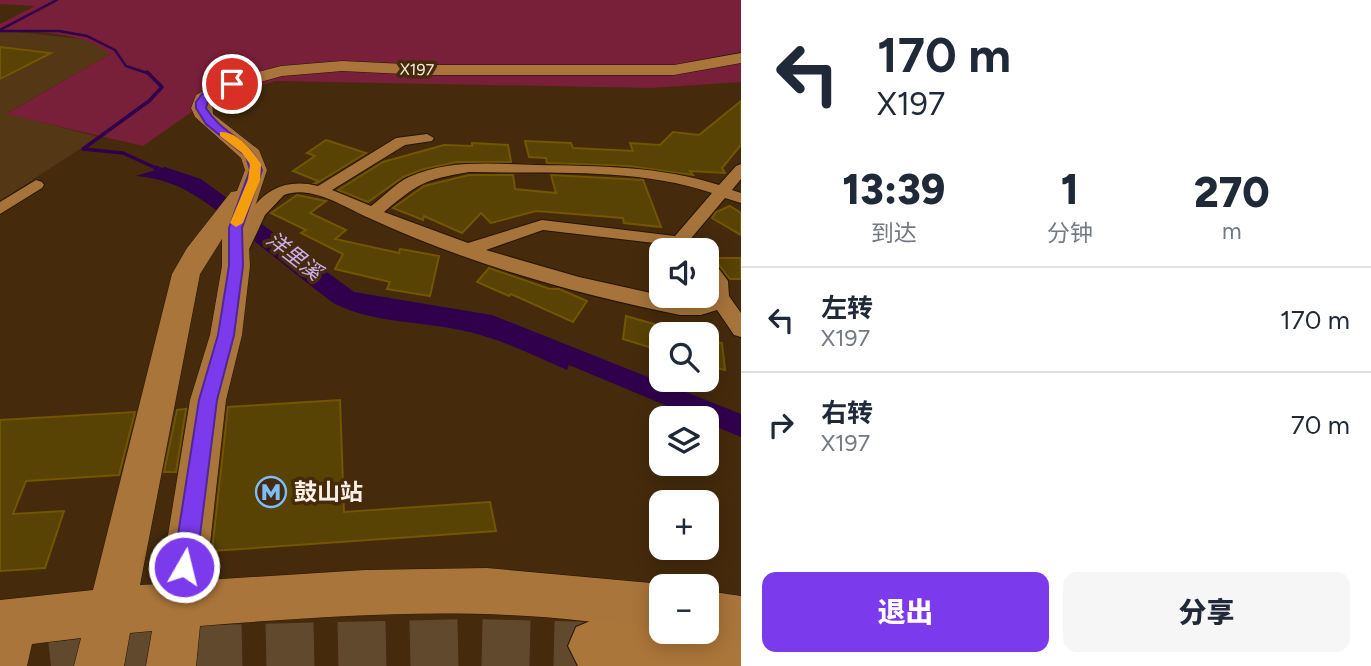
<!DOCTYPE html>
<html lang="zh">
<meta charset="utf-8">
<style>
body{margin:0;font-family:Figtree,"Noto Sans SC",sans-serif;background:#f6f6f7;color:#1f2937;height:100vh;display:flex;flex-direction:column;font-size:26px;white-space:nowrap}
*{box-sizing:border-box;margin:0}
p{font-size:23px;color:#747a83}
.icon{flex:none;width:38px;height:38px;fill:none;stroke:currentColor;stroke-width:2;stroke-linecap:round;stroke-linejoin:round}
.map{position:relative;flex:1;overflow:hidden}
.details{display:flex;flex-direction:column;background:#fff;width:630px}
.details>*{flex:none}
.hud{background:#fff;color:#1f2937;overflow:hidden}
.controls{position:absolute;left:649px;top:238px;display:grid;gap:14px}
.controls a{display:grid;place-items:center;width:70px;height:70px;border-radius:14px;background:#fff;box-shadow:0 4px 18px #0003;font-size:35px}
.pin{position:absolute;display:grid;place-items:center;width:60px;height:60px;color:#fff;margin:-30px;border:4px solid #fff;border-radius:50%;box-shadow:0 2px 7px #0007}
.me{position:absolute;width:77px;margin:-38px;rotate:8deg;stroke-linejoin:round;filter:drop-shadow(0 0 5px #0008)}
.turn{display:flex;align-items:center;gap:24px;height:147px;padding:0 21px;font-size:32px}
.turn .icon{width:91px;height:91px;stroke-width:2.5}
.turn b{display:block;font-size:49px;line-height:60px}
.eta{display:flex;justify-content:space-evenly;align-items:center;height:119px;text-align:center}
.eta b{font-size:42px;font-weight:800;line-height:49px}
.button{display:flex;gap:14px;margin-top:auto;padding:14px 21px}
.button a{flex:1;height:80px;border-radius:14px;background:#7c3aed;color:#fff;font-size:28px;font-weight:800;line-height:80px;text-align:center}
.button a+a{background:#f6f6f7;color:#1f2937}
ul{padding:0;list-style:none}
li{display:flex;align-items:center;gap:21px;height:105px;padding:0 21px;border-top:2px solid #e0e1e3}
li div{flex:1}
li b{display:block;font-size:26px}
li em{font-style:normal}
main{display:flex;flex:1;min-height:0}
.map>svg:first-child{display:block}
.built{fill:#543715}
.green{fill:#781f39}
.water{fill:#30004d}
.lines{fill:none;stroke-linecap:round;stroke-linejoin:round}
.stream-far2{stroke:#30004d;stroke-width:2.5}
.stream-far1{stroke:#30004d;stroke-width:3.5}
.stream{stroke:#30004d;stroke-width:5}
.building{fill:#584204;stroke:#725600;stroke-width:2}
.primary-tunnel{stroke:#60492d;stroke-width:48;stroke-dasharray:48 24;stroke-linecap:butt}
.street-casing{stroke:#251504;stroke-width:2}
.secondary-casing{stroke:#251504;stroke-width:1}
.primary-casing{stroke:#251504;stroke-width:2}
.street{fill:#a6743b;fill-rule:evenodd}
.secondary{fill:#a9753a;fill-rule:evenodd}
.primary{fill:#ab7639;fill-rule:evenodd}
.route{fill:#7c3aed;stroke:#51269a;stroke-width:2}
.slow{fill:#f59e0b}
.labels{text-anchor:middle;stroke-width:7;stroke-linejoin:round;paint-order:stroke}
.far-street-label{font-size:16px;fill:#fbf0e5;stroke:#452b0c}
.water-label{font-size:21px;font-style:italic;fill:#d0b0f0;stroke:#452b0c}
.near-poi-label{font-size:23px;font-weight:bold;fill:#fbf0e5;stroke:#452b0c;text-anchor:start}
</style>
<main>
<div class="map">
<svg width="741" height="666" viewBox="0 0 741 666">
<rect width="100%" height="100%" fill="#452b0c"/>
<path class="built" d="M0,30L81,39L98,44L110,54L7,113L98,137L0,201Z"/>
<path class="green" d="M0,0H741V82L651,88L275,81L203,104L143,146L6,114L110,54C82,30 36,33 0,30V24L35,6L0,4Z"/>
<path class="water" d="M165,167L201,179L354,292L492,315L741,414V437L707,423V418H696L569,365L567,370C532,355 497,337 460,330C418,321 372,323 333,303C306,282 279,261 252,239C216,210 184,179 136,176Z"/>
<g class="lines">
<g class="stream-far2">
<path d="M0,30L57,0"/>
<path d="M0,31H59L87,36L115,50L126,66L150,74"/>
</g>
<path class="stream-far1" d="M147,72L162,87L149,101L83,149L123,153L160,170"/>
<path class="stream" d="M156,168L167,173"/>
</g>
<g class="building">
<path d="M0,47L51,53L0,79Z"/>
<path d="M741,101V145L722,168L725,173L690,171L693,175L629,166L547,163L546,158L529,157L525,141L571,143L573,148L633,151L630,143L660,145L673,132L699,135Z"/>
<path d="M326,140L366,153L317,183H315L318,181L293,171L315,156L307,153Z"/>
<path d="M472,143L508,145L511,162H456L424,169L403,177L368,202L338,190L383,162L444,145L472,146Z"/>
<path d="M469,175H513L515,189L556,193L551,175L643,180L661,227L624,223L623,218L536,211L491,223L481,213L462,233L424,216L423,220L393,208L424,186Z"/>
<path d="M297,195L326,201L310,213L346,230L335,239L399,253L400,249L439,256L430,296L387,289L390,282L335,269L343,254L301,233L306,230L271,213Z"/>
<path d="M730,206L741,213V235L712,218L716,212Z"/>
<path d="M713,258H741V279H730Z"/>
<path d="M489,268L550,289H559L587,301L573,322L511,294L509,296L477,282Z"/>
<path d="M626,316L654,324L652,348L623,339Z"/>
<path d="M707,340L722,343L725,370L707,366Z"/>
<path d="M340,400L344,512L490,502L496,531L212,551L228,407Z"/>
<path d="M186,409L176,472H164L177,410Z"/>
<path d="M135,412L119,475L26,481L13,514L64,511L45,568L0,571V420Z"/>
</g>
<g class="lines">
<path class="primary-tunnel" d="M51,666L205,649L473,643L595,646"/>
<g class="street-casing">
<g id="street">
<path d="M427,134L434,138L432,141L405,145L332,190L371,206C383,197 396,183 409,177C449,159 495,164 537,165C598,166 661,166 719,185L736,166L741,164V179L732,190L741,193V203L725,198L688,242L699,250H676L663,244L543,230L486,250L579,277L687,301H702L709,295L707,260L714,262L728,281L729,296L741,313V337L734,335L717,310L701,315H680C575,294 466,263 369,218C346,208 311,184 284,195L265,215L245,258L239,260L230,254C244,212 267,173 318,186L396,138ZM469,172C548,174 636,167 712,193L675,236L542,220L468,243L384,212C419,183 423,180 469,172Z"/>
<path d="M36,180L42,182L44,185L42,188L0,214V202Z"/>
</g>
</g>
<g class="secondary-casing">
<g id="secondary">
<path d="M741,53V63L674,75H425L342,71L282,76L232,90L212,102L213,114L259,150L267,170L248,228L250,266L242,335L226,400L206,580L365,570L487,568L662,584L668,586H662V630C610,624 559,617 508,615C406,610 302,618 200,626L196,666H146L152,631L130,633L124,666H74L81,638L32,644L27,666H0V600L93,590L172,274L187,248L231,192L237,191L245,170L241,158L195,117L191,108L196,95L220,82L281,66L342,61L425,65H674ZM222,239V266L210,335L190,400L160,584L140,585L200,274Z"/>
<path d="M707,591L741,596V644L707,637L693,632H707Z"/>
</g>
</g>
<g class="primary-casing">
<path id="primary" d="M595,619L662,628V632C687,632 717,633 741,643V666H578L568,646L576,627Z"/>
</g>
<use href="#street" class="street"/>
<use href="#secondary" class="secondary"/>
<use href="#primary" class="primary"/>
</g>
<path class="route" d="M229,82L237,84L209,98L206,108C223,136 250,138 262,170L242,228L243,266L234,335L217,400L196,567L192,575L184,579L177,575L173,567L199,400L218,335L229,266V228L250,170L246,156L206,124L196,108V102L202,94Z"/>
<path class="slow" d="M220,132C237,131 253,151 261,164L260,180L243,223L236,227L230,223L248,180L250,164L242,153L220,136Z"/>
<defs>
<g id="metro-ring" transform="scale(1.575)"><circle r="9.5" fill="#452b0c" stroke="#7dbef9" stroke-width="1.5"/><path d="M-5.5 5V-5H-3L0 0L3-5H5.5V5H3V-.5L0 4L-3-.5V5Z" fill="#7dbef9"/></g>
</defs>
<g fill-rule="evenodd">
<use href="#metro-ring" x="271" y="492"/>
</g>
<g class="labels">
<g class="far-street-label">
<text transform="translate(417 69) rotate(2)" y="6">X197</text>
</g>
<g class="water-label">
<text transform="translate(294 256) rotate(38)" y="7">洋里溪</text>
</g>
<g class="near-poi-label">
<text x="294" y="500">鼓山站</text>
</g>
</g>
</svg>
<div class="controls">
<a><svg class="icon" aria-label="sound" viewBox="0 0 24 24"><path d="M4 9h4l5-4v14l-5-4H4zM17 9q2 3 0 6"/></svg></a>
<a><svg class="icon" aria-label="search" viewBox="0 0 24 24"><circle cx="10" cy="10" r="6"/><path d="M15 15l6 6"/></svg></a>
<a><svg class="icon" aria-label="layers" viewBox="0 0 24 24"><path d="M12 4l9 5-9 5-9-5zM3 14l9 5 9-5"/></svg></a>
<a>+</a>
<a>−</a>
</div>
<div class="pin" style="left:232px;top:84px;background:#d93025"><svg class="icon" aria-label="arrive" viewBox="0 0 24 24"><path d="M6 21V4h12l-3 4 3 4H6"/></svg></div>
<svg class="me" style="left:184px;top:567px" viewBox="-20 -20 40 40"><circle r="17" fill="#7c3aed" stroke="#fff" stroke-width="3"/><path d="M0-11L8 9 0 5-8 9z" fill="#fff"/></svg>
</div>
<section class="details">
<div class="hud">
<div class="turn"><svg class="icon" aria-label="left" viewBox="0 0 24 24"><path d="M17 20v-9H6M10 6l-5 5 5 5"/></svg><div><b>170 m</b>X197</div></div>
</div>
<div class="eta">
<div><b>13:39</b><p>到达</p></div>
<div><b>1</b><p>分钟</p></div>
<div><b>270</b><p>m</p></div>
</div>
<ul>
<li><svg class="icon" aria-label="left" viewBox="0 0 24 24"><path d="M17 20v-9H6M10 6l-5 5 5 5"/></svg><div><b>左转</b><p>X197</p></div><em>170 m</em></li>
<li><svg class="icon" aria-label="right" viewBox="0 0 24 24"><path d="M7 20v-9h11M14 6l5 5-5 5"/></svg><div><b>右转</b><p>X197</p></div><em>70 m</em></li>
</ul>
<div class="button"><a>退出</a><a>分享</a></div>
</section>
</main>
